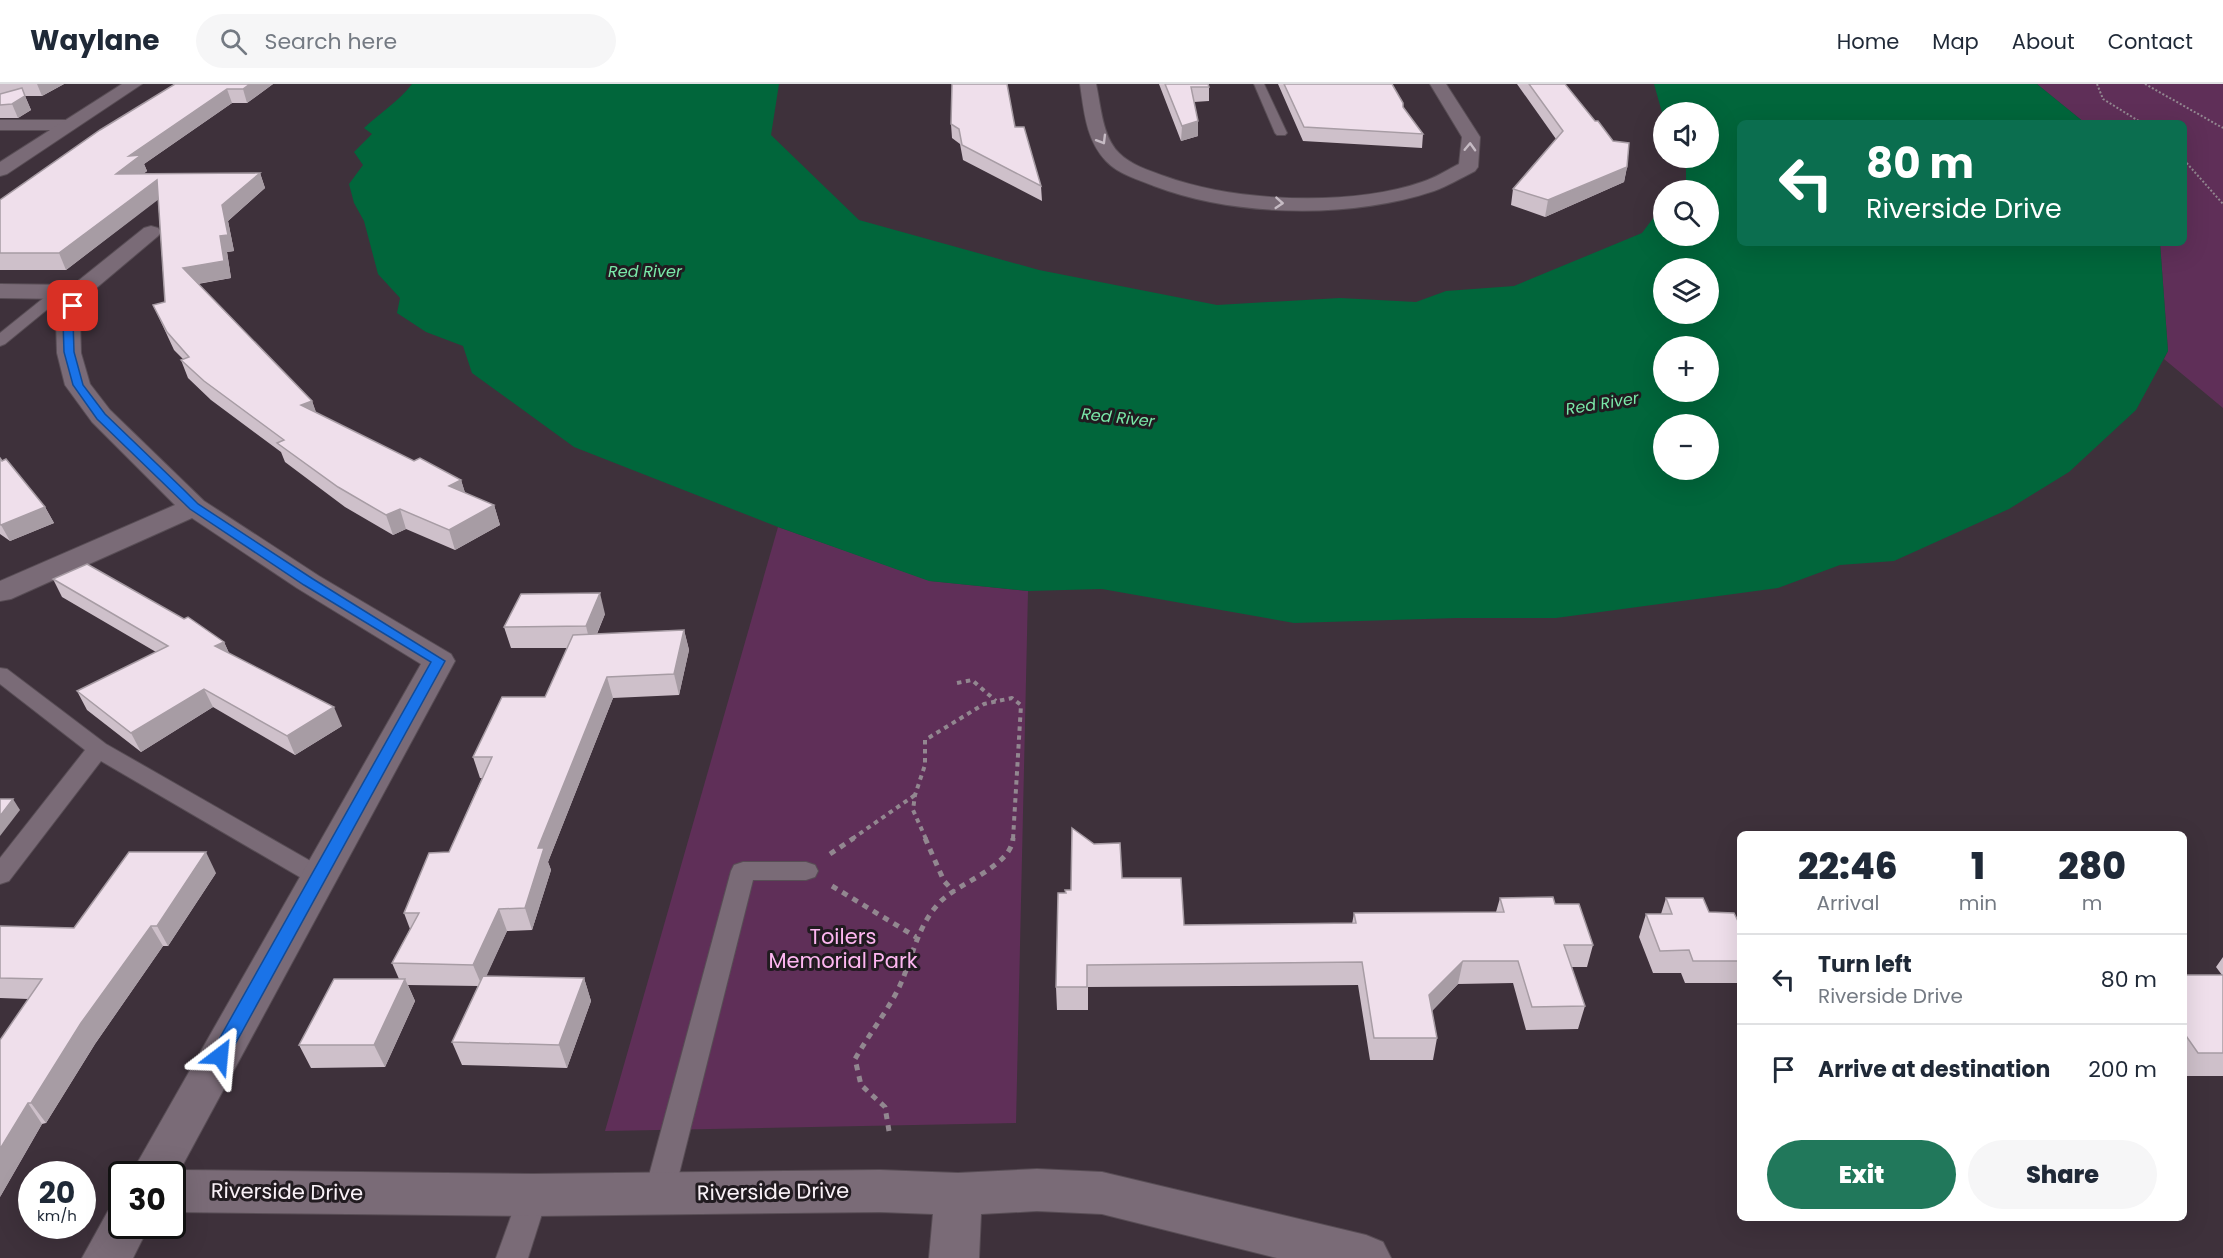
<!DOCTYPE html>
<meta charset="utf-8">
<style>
body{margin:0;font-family:Poppins,sans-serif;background:#f6f6f7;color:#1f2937;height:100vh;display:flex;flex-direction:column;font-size:22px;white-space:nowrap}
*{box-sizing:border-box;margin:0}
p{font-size:20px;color:#747a83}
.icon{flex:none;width:33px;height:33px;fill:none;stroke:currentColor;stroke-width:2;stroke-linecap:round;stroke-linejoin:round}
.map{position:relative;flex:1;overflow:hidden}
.sheet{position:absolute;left:1737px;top:747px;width:450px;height:390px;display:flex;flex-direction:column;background:#fff;border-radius:9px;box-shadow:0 6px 24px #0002}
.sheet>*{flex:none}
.guide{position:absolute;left:1737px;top:36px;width:450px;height:126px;border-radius:9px;box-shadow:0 6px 24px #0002;background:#0b6e4f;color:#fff;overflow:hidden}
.tools{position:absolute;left:1653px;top:18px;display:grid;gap:12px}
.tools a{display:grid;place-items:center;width:66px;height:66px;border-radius:50%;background:#fff;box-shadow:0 6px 24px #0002;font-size:30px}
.speed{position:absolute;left:18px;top:1077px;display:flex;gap:12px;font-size:30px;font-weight:700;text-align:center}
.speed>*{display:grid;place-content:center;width:78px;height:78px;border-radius:50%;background:#fff;box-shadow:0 6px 24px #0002;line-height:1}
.speed small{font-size:15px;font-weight:400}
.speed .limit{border:3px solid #111;border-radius:9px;background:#fff;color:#111}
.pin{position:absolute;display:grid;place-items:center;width:51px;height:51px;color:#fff;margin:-26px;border-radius:12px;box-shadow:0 3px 9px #0006}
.me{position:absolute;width:66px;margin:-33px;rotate:29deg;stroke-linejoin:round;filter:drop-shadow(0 0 4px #0008)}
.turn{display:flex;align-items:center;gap:21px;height:126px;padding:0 30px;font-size:27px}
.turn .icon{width:78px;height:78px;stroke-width:2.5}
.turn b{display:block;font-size:42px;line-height:51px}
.eta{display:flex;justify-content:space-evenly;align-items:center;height:102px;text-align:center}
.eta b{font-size:36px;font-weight:800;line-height:42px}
.action{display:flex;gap:12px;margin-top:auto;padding:12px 30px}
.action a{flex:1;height:69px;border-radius:36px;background:#21785b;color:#fff;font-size:24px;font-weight:800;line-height:69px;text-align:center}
.action a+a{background:#f6f6f7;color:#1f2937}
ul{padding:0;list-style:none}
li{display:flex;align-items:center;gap:18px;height:90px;padding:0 30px;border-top:2px solid #e0e1e3}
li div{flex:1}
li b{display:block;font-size:22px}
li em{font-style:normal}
header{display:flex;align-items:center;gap:36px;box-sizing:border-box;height:84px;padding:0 30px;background:#fff;border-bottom:2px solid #e0e1e3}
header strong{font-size:28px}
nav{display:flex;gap:33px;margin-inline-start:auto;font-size:21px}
.search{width:420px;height:54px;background:#f6f6f7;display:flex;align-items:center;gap:15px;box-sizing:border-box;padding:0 21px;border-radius:33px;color:#747a83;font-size:22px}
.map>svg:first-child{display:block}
.green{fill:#5f2f58}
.water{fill:#01663b;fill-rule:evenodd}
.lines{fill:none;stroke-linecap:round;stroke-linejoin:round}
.service-casing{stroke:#584d55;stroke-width:2}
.minor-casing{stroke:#584d55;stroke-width:2}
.secondary-casing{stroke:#584d55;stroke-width:2}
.path-far2{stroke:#928790;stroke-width:2;stroke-dasharray:2 2;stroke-linecap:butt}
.path-far1{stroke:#928790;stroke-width:4;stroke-dasharray:4.5 4.5;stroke-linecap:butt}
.path{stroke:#928790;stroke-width:5;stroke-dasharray:6 6;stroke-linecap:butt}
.service{fill:#7a6b77;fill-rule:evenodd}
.minor{fill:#7a6b77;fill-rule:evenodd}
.secondary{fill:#7a6b77;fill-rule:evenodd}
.wall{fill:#cec0ca}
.shaded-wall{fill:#a79ca4}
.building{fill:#efdfeb;stroke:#a79ca4;stroke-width:1.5}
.oneway{stroke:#c6bbc4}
.route{fill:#1a73e8;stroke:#114b97;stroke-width:1.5}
.labels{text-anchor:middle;stroke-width:6;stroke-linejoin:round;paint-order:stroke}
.far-water-label{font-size:16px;font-style:italic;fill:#7ae9a9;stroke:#211b20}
.near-park-label{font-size:21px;fill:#fdb6f0;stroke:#211b20}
.near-street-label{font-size:21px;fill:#f9f1f7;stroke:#211b20}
</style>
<header>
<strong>Waylane</strong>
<div class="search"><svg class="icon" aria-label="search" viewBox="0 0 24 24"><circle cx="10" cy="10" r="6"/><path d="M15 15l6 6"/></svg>Search here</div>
<nav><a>Home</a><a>Map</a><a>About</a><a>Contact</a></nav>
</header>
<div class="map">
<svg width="2223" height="1174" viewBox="0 0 2223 1174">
<rect width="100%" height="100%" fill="#3e313b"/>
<g class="green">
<path d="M2037,0H2223V324L2164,275L2168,267L2160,159H2184V39H2085Z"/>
<path d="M778,443L931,497L1028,507L1016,1039L605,1047Z"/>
</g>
<path class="water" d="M412,0H779L771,51L859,136L1039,186L1217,221L1340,214L1416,218L1446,207L1514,202L1642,149L1663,121L1664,152H1708V106H1682L1686,104V74H1708V28H1664L1663,32L1654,0H2037L2085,39H1740V159H2160L2168,267L2136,326L2069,388L2009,425L1894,477L1840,481L1778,504L1556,534H1457L1294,539L1102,505L1028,507L929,497L778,443L574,363L472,289L463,262L426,248L397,229L400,214L378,190L364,137L354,119L349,100L363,81L354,68L372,50L364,44C380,29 399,17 412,0ZM1708,184V230H1664V184ZM1664,262H1708V308H1664ZM1664,340H1708V386H1664Z"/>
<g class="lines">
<g class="service-casing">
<g id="service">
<path d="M1254,0H1264L1287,49L1285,51H1277L1275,49Z"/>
<path d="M61,203L66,204L68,207L66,210L5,260L0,262V249L56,204Z"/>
<path d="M0,584L7,585L106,660L328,787L331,793L328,799L319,802L310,799L101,677L9,797L0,800V774L85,666L0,600Z"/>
<path d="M743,778H806L815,781L818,787L815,793L806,796H753L674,1110L670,1119L659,1123L648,1119L644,1110L731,787L734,781Z"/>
<path d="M533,1098L544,1102L548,1111L528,1174H496L522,1102Z"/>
</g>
</g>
<g class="minor-casing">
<g id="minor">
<path d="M1080,0H1096C1101,22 1102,52 1119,69C1131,81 1148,86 1164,92C1235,118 1350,123 1422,98C1435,94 1447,86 1459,80L1462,53L1430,0H1446L1480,53L1478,83L1475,87C1461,94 1448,102 1434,107C1350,135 1236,133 1154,102C1137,95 1118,90 1106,77C1086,56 1084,27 1080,0Z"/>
<path d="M0,36H68L74,37L77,41L74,45L68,46H0Z"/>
<path d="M151,142L158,144L161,148L158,152L88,211L80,237L81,269L90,300L110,326L204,417L319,492L451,570L455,577L180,1086L533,1090L880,1086L958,1089L1037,1085L1102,1088L1366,1151L1383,1158L1391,1174H1277L1102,1130L1037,1127L981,1130L979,1174H929L933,1130L880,1128L533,1132L172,1128V1090H131L421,580L297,504L192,434L11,515L0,517V497L175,421L92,338L65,301L57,269L56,237L64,215L0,214V200L73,201L144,144Z"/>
<path d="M122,1122V1142H149L133,1174H82L108,1127Z"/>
</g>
</g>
<g class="secondary-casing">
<path id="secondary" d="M122,0H142L7,90L0,92V78Z"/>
</g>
<g class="path-far2">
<path d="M2097,0L2103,15L2142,39"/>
<path d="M2145,0L2223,44"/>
<path d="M2184,76L2223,120"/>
</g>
<g class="path-far1">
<path d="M957,599L972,596L996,617"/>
<path d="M852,755L915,711"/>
<path d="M926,755L913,726L915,711L925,681V656L984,620L1012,614L1021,621L1013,755"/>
</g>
<g class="path">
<path d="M925,754L944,797L954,808"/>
<path d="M830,770L854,754"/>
<path d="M832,802L916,853"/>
<path d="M889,1047L885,1023L861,1001L855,975C867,954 882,934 894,913C912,882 914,845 940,818C958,799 1012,782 1013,754"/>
</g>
<use href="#service" class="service"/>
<use href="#minor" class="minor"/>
<use href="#secondary" class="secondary"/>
</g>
<g class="wall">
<path d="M0,0H64L42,12H25L31,26L18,34H0Z"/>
<path d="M175,0H273L247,19H232L144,80L147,87L143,90L260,89L265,104L228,137L234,167L227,168L231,194L198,200L312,317L316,329L414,377L461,396L465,409L494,421L500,441L455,466L406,445L393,451L345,423L285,378L281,368L211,316L188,294L181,276L183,275L174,266L161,238L153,221L165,218L158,115L66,186H0V116Z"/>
<path d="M1159,0H1208L1209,3V17L1194,18L1198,52L1181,57Z"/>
<path d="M1278,0H1392L1403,23L1423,50L1422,64L1303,57Z"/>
<path d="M1517,0H1565L1627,83L1624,98L1545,133L1511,121L1513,105L1556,55Z"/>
<path d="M951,40L1015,43L1041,102L1042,117L963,76L960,60L952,54Z"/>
<path d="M0,374L45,423L54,439L10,457L0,450Z"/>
<path d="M53,495L224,558L229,569L342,642L295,671L213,623L141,668L87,626L77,607L156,568L62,513Z"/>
<path d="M605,530L597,550L684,546L689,566L679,611L613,614L548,778L551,786L532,846L507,847L486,892L584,894L591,917L567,984L462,981L452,958L478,902L408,901L415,917L385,983L311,984L299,961L399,895L392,879L410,845L404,829L449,768L482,694H480L473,673L545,613L567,564H511L504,543Z"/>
<path d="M216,789L168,862H163L95,960L46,1039L42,1040L0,1113L28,915L0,914V842L74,844Z"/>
<path d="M1122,794L1184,841L1352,840L1354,829L1496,828L1500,814L1555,820L1593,861L1587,883H1571L1585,922L1578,945L1526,946L1513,899L1458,900L1432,927L1437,954L1433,976H1370L1358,901L1088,903V926H1057L1056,903L1065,809L1071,806Z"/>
<path d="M1666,814L1709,828L1740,837V899H1685L1681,889H1653L1639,853L1646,830H1661Z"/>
<path d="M2223,873V992H2184V891H2222L2216,883Z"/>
</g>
<g class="shaded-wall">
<path d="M37,0H64L42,12Z"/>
<path d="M250,0H273L247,19L243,5Z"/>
<path d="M227,5L232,19L144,80L147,87L123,106L116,90L129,72Z"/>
<path d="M25,12L31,26L18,34L12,20Z"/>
<path d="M1198,37V52L1181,57L1182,42Z"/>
<path d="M1627,83L1624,98L1545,133L1548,116Z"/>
<path d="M260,89L265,104L228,137L234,167L227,168L231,194L190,201L183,184L220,152L222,121Z"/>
<path d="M157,96L163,112L66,186L59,169Z"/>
<path d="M312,317L319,336L301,321Z"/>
<path d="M461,396L467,415L449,402Z"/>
<path d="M494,421L500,441L455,466L449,446Z"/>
<path d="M45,423L54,439L10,457L1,441Z"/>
<path d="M400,425L406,445L393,451L386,431Z"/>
<path d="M600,509L605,530L591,563L586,542Z"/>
<path d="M684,546L689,566L679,611L674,590Z"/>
<path d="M224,558L232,576L215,562Z"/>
<path d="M607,593L613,614L548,778L551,786L532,846L525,824L538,764Z"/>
<path d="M204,605L213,623L141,668L131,649Z"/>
<path d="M334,623L342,642L295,671L287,652Z"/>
<path d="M13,715L20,726L0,752V732Z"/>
<path d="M206,768L216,789L168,862L157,842Z"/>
<path d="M499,825L507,847L482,902L473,881Z"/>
<path d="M151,842L163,862L95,960L46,1039L31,1019L81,939Z"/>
<path d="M1463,877L1458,900L1425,934L1429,911Z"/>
<path d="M584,894L591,917L567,984L559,961Z"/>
<path d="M405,895L415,917L385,983L374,961Z"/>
<path d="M28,1019L42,1040L0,1113V1065Z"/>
</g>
<g class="building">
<path d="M175,0H250L243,5H227L129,72L141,71L116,90L260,89L222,121L228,151L220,152L224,177L183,184L312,317L301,321L414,377L420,374L461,396L449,402L494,421L449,446L400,425L386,431L338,403L277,359L284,356L204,297L181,276L189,273L167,248L153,221L165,218L157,96L59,169H0V116L100,46Z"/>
<path d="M952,0H1007L1015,43H1024L1041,102L962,61L959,45L951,40Z"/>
<path d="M1165,0H1208L1209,3H1191L1198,37L1182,42Z"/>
<path d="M1284,0H1392L1403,19V23L1423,50L1304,43Z"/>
<path d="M1529,0H1565L1595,37H1598L1613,57L1629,59L1627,83L1548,116L1513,105L1563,47Z"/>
<path d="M22,4L25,12L12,20L0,21V10Z"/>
<path d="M0,374L2,377L6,375L45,423L1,441L0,440Z"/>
<path d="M87,480L184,535L188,533L224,558L215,562L334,623L287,652L204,605L131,649L77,607L168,562L53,495Z"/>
<path d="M600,509L586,542L504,543L521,510Z"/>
<path d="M684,546L674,590L607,593L538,764H544L525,824L499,825L473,881L392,879L419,829H404L429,769L449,768L492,673H473L502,613H545L573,551Z"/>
<path d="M0,715H13L0,732Z"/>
<path d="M1072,744L1094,760L1120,759L1122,794H1181L1184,841L1356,839L1354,829L1504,828L1500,814L1553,813L1555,820H1579L1593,861H1564L1585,922L1532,923L1518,877H1463L1429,911L1437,954H1374L1362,878L1087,881V903H1056L1058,809H1066L1065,806H1071Z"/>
<path d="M129,768H206L157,842H151L81,939L31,1019H28L0,1065V956L42,895L0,894V842L74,844Z"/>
<path d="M1666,814H1703L1709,828L1734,829L1738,837H1740V877H1693L1689,866L1660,867L1646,830H1672Z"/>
<path d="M2184,891H2223V969H2198L2184,949Z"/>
<path d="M483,892L584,894L559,961L452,958Z"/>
<path d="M334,895H405L374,961H299Z"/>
</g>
<defs><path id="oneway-chevron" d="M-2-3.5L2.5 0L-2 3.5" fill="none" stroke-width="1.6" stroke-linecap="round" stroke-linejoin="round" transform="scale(1.5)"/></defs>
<g class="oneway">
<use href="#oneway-chevron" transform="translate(1102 56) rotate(59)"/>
<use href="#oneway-chevron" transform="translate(1470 63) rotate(-88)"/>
<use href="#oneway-chevron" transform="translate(1279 119) rotate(4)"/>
</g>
<path class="route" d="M69,220L77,222L73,237L74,268L83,301L105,330L183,405L198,420L313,495L445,577L226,977L220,979L213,977L211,972L213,966L431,578L304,501L190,425L97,335L73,301L64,268L63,237Z"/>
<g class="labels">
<g class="far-water-label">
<text x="645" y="193">Red River</text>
<text transform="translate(1602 319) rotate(-9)" y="6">Red River</text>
<text transform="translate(1118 333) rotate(6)" y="6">Red River</text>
</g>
<g class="near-park-label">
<text x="843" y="860">Toilers<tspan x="843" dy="24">Memorial Park</tspan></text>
</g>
<g class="near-street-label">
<text transform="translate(287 1108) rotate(1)" y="7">Riverside Drive</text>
<text transform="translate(773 1108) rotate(-1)" y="7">Riverside Drive</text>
</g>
</g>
</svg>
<div class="tools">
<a><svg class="icon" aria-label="sound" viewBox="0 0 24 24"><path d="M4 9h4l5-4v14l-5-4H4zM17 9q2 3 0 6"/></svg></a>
<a><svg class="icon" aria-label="search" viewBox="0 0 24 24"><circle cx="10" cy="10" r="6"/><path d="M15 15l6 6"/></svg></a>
<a><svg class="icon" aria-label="layers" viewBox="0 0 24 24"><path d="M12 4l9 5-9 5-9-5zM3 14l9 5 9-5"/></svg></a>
<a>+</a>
<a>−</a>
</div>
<div class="speed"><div>20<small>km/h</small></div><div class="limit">30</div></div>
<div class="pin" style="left:73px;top:222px;background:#d93025"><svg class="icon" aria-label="arrive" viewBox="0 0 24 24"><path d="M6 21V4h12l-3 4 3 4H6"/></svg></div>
<svg class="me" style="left:220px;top:972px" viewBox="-20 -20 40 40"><path d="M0-17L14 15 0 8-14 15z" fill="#1a73e8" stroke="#fff" stroke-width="4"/></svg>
<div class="guide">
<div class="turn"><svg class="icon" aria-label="left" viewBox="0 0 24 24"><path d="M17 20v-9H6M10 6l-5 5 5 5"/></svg><div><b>80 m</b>Riverside Drive</div></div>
</div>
<section class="sheet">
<div class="eta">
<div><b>22:46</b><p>Arrival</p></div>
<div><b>1</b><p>min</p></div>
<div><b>280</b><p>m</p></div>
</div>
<ul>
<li><svg class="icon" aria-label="left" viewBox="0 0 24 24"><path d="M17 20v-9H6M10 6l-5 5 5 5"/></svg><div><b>Turn left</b><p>Riverside Drive</p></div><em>80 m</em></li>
<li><svg class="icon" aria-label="arrive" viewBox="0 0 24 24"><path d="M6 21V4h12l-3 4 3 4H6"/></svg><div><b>Arrive at destination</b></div><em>200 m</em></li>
</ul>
<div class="action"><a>Exit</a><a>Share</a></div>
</section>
</div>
